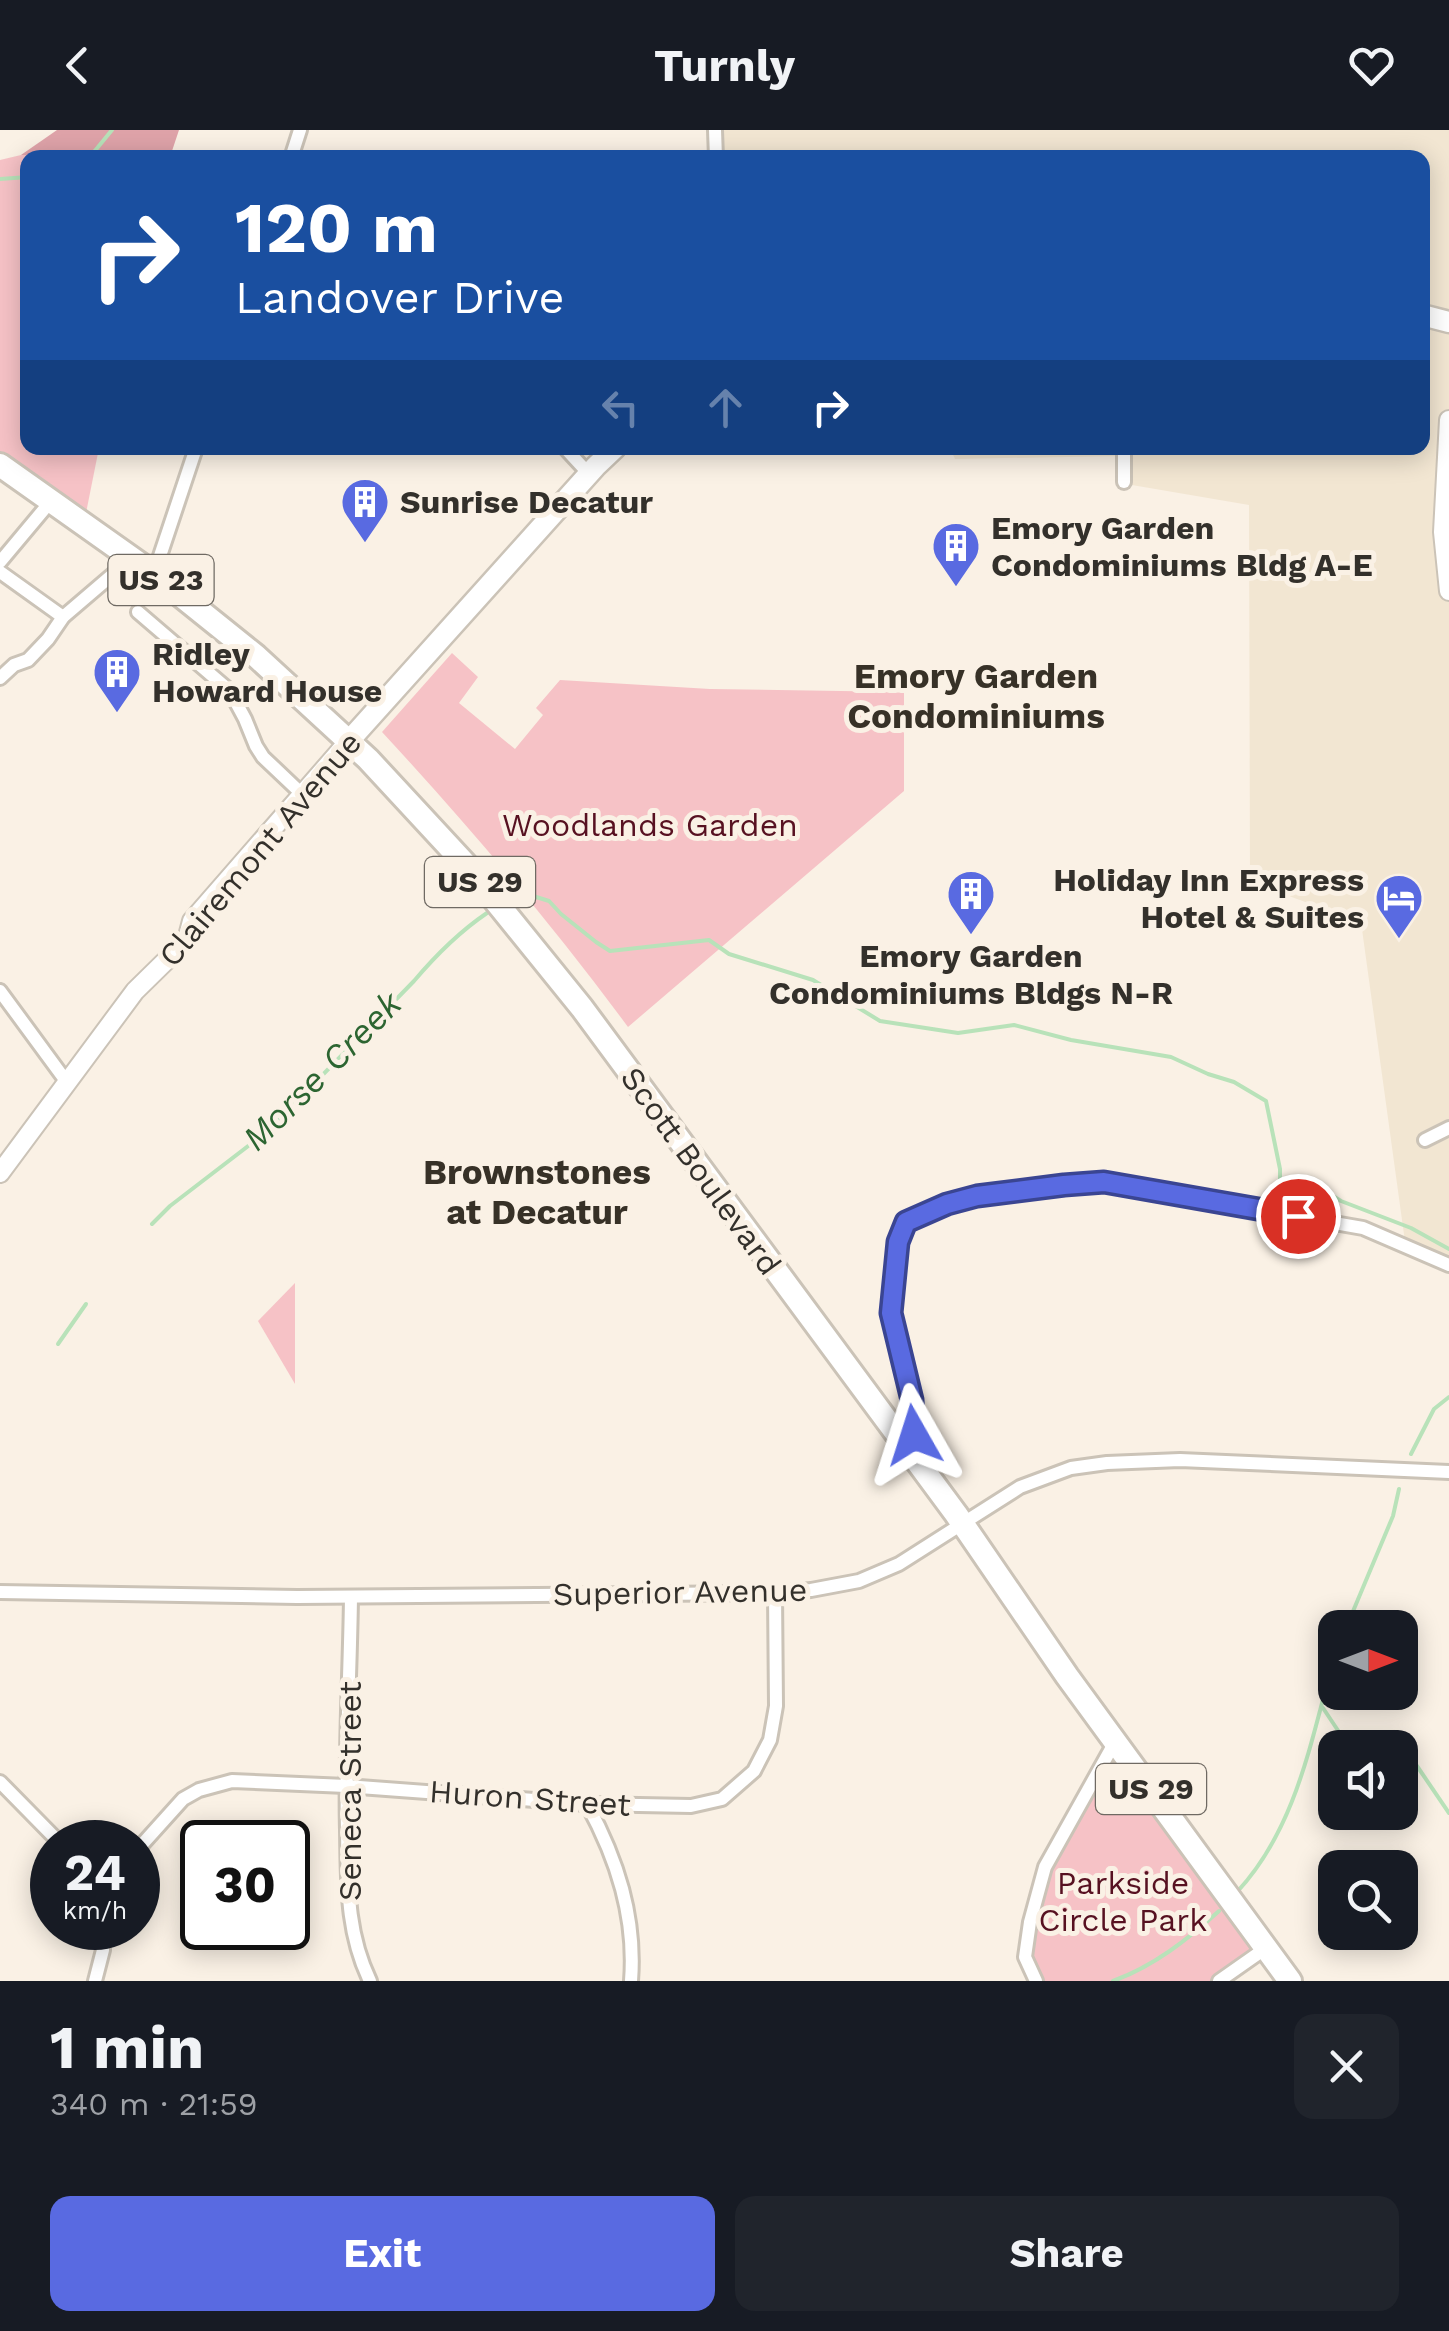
<!DOCTYPE html>
<meta charset="utf-8">
<style>
body{margin:0;font-family:"Work Sans",sans-serif;background:#20242c;color:#f1f3f6;height:100vh;display:flex;flex-direction:column;font-size:38px;white-space:nowrap}
*{box-sizing:border-box;margin:0}
p{font-size:32px;color:#9ea1a6}
.icon{flex:none;width:55px;height:55px;fill:none;stroke:currentColor;stroke-width:2;stroke-linecap:round;stroke-linejoin:round}
.map{position:relative;height:1851px;overflow:hidden}
.side{display:flex;flex-direction:column;background:#171b24;flex:1}
.side>*{flex:none}
.banner{position:absolute;left:20px;top:20px;width:1410px;height:305px;border-radius:20px;box-shadow:0 5px 25px #0003;background:#1a4fa0;color:#fff;overflow:hidden}
.needle{width:65px;rotate:90deg}
.buttons{position:absolute;left:1318px;top:1480px;display:grid;gap:20px}
.buttons a{display:grid;place-items:center;width:100px;height:100px;border-radius:20px;background:#171b24;box-shadow:0 5px 25px #0003;font-size:50px}
.speed{position:absolute;left:30px;top:1690px;display:flex;gap:20px;font-size:50px;font-weight:700;text-align:center}
.speed>*{display:grid;place-content:center;width:130px;height:130px;border-radius:50%;background:#171b24;box-shadow:0 5px 25px #0003;line-height:1}
.speed small{font-size:25px;font-weight:400}
.speed .limit{border:5px solid #111;border-radius:15px;background:#fff;color:#111}
.pin{position:absolute;display:grid;place-items:center;width:85px;height:85px;color:#fff;margin:-42px;border:5px solid #fff;border-radius:50%;box-shadow:0 2px 10px #0007}
.me{position:absolute;width:110px;margin:-55px;rotate:354deg;stroke-linejoin:round;filter:drop-shadow(0 0 8px #0008)}
.turn{display:flex;align-items:center;gap:35px;height:210px;padding:0 50px;font-size:45px}
.turn .icon{width:130px;height:130px;stroke-width:2.5}
.turn b{display:block;font-size:70px;line-height:85px}
.lanes{display:flex;align-items:center;height:95px;padding:0 50px;background:#0003;justify-content:center;gap:50px;direction:ltr}
.lanes .off{opacity:.35}
.round{display:grid;place-items:center;flex:none;width:105px;height:105px;border-radius:20px;background:#20242c}
.head{display:flex;align-items:center;justify-content:space-between;height:170px;padding:0 50px}
h1{font-size:60px;font-weight:700;line-height:75px}
.action{display:flex;gap:20px;margin-top:auto;padding:20px 50px}
.action a{flex:1;height:115px;border-radius:20px;background:#596ae1;color:#fff;font-size:40px;font-weight:700;line-height:115px;text-align:center}
.action a+a{background:#20242c;color:#f1f3f6}
header{display:flex;justify-content:space-between;align-items:center;height:130px;padding:0 50px;background:#171b24;font-size:45px;font-weight:700}
.map>svg:first-child{display:block}
.built{fill:#f2e6d2}
.green{fill:#f6c2c6}
.forest{fill:#dfa3a9}
.lines{fill:none;stroke-linecap:round;stroke-linejoin:round}
.stream{stroke:#b8e2b9;stroke-width:4}
.street-casing{stroke:#cbc3b7;stroke-width:18}
.secondary-casing{stroke:#cbc3b7;stroke-width:22}
.primary-casing{stroke:#cbc3b7;stroke-width:25}
.highway-casing{stroke:#cbc3b7;stroke-width:28}
.street{stroke:#fff;stroke-width:12}
.secondary{stroke:#fff;stroke-width:18}
.primary{stroke:#fff;stroke-width:20}
.highway{stroke:#fff;stroke-width:22}
.route-casing{stroke:#3a4592;stroke-width:25}
.route{stroke:#596ae1;stroke-width:18}
.labels{text-anchor:middle;stroke-width:10;stroke-linejoin:round;paint-order:stroke}
.shield{fill:#faf1e5;stroke:#6f6a63;stroke-width:2.5}
.shield-label{font-size:30px;font-weight:bold;fill:#33302b}
.poi-label{font-size:32px;font-weight:bold;fill:#33302b;stroke:#faf1e5;text-anchor:start}
.park-label{font-size:32px;fill:#571121;stroke:#faf1e5}
.street-label{font-size:32px;fill:#33302b;stroke:#faf1e5}
.neighbourhood-label{font-size:35px;font-weight:bold;fill:#373127;stroke:#faf1e5}
.water-label{font-size:35px;font-style:italic;fill:#2c6531;stroke:#faf1e5}
</style>
<header><svg class="icon" aria-label="back" viewBox="0 0 24 24"><path d="M15 5l-7 7 7 7"/></svg>Turnly<svg class="icon" aria-label="heart" viewBox="0 0 24 24"><path d="M12 20l-8-8c-3-5 5-10 8-4 3-6 11-1 8 4z"/></svg></header>
<div class="map">
<svg width="1449" height="1851" viewBox="0 0 1449 1851">
<rect width="100%" height="100%" fill="#faf1e5"/>
<path class="built" d="M711,0H1449V1143L1406,1119L1361,792L1250,752L1249,375L1126,354L1120,326L955,329L950,318H1422V28H712Z"/>
<g class="green">
<path d="M21,25H114L116,27L28,28V318H99L85,388L0,333V30Z"/>
<path d="M452,523L478,547L459,573L515,619L543,585L536,578L560,550L710,559L904,562V661L628,897C552,794 470,697 382,602Z"/>
<path d="M295,1153V1254L258,1191Z"/>
<path d="M1115,1620L1260,1830L1220,1851H1041L1032,1833L1030,1820L1045,1750L1072,1684Z"/>
</g>
<path class="forest" d="M57,0H179L170,27L21,25Z"/>
<g class="lines">
<g class="stream">
<path d="M89,28L112,0"/>
<path d="M0,49L28,47"/>
<path d="M533,766L549,771L561,784L596,812L610,821L709,810L729,824L813,850L880,891L958,903L1014,895L1071,910L1171,927L1208,944L1234,952L1266,971L1280,1039V1054L1328,1063L1341,1071L1411,1098L1449,1119"/>
<path d="M152,1094L170,1076L269,1000L414,851C436,825 459,802 487,783"/>
<path d="M58,1214L86,1174"/>
<path d="M1411,1324L1434,1279L1449,1267"/>
<path d="M1346,1498L1393,1386L1399,1359"/>
<path d="M1323,1578L1345,1611L1359,1618"/>
<path d="M1400,1632L1417,1636L1449,1683"/>
<path d="M1237,1762C1298,1696 1311,1608 1335,1525"/>
<path d="M1113,1851C1154,1836 1187,1810 1219,1781"/>
</g>
<g class="street-casing">
<g id="street">
<path d="M715,0L716,28"/>
<path d="M291,28L300,0"/>
<path d="M565,318L589,344"/>
<path d="M1124,352V318"/>
<path d="M0,432L51,371"/>
<path d="M0,442L63,487"/>
<path d="M154,444L196,318"/>
<path d="M138,482L230,561L245,589L256,616L263,627L302,664"/>
<path d="M0,548L14,535L28,530L48,509L63,487L132,428"/>
<path d="M0,861L66,951"/>
<path d="M1425,1010L1449,998"/>
<path d="M912,1324L914,1305L912,1270L891,1183L899,1113L906,1092C920,1086 934,1078 949,1074C997,1059 1055,1056 1105,1053L1363,1098L1449,1135"/>
<path d="M0,1462L297,1467L775,1463L811,1460L859,1451L899,1434L1020,1357L1071,1338L1107,1333L1180,1330L1449,1342"/>
<path d="M351,1467C350,1545 345,1622 347,1700C348,1754 346,1801 370,1851"/>
<path d="M0,1652L59,1712"/>
<path d="M587,1674C617,1729 636,1787 631,1851"/>
<path d="M138,1719L183,1669L199,1660L232,1651L346,1656L587,1674L691,1676L722,1669L754,1641L770,1610L776,1576L775,1463"/>
<path d="M95,1851L103,1820V1798"/>
<path d="M1036,1851L1025,1827L1030,1792L1045,1737L1116,1610"/>
<path d="M1219,1851L1266,1818"/>
</g>
</g>
<g class="secondary-casing">
<g id="secondary">
<path d="M1449,290L1443,402L1449,461"/>
<path d="M0,1043L135,861L187,810L192,791L348,612"/>
</g>
</g>
<g class="primary-casing">
<g id="primary">
<path d="M1422,185L1449,192"/>
<path d="M348,612L596,336L615,318"/>
</g>
</g>
<g class="highway-casing">
<path id="highway" d="M0,335L154,444L256,526L368,629L468,737L582,878L956,1384L1067,1546L1290,1851"/>
</g>
<use href="#street" class="street"/>
<use href="#secondary" class="secondary"/>
<use href="#primary" class="primary"/>
<use href="#highway" class="highway"/>
</g>
<g class="lines">
<g class="route-casing">
<path id="route" d="M914,1305L912,1270L891,1183L898,1112L906,1092L947,1074L977,1066L1064,1055L1104,1052L1298,1086"/>
</g>
<use href="#route" class="route"/>
</g>
<defs>
<g id="building-pin" transform="scale(2.5)"><path d="M0 17L-7.5 6A9.5 9.5 0 1 1 7.5 6Z" fill="#596ae1" stroke="#faf1e5"/><path d="M-4-6H4V6H1V3H-1V6H-4ZM-2.5-4.3h1.7v1.8h-1.7ZM.8-4.3h1.7v1.8H.8ZM-2.5-1h1.7V.8h-1.7ZM.8-1h1.7V.8H.8Z" fill="#fff"/></g>
<g id="hotel-pin" transform="scale(2.5)"><path d="M0 17L-7.5 6A9.5 9.5 0 1 1 7.5 6Z" fill="#596ae1" stroke="#faf1e5"/><path d="M-6-4.5h1.5V1H6V5H4.5V3h-9V5H-6ZM-4 0a1.8 1.8 0 1 1 3.6 0ZM.5 0V-2.5h3Q6-2.5 6 0Z" fill="#fff"/></g>
</defs>
<g fill-rule="evenodd">
<use href="#building-pin" x="365" y="372"/>
<use href="#building-pin" x="956" y="416"/>
<use href="#building-pin" x="117" y="542"/>
<use href="#building-pin" x="971" y="764"/>
<use href="#hotel-pin" x="1399" y="768"/>
</g>
<g class="labels">
<g class="shield">
<rect x="108.5" y="425" width="105" height="50" rx="8"/>
<rect x="425" y="727" width="110" height="50" rx="8"/>
<rect x="1096" y="1634" width="110" height="50" rx="8"/>
</g>
<g class="shield-label">
<text x="161" y="460">US 23</text>
<text x="480" y="762">US 29</text>
<text x="1151" y="1669">US 29</text>
</g>
<g class="poi-label">
<text x="400" y="383">Sunrise Decatur</text>
<text x="991" y="409">Emory Garden<tspan x="991" dy="37">Condominiums Bldg A-E</tspan></text>
<text x="152" y="535">Ridley<tspan x="152" dy="37">Howard House</tspan></text>
<text x="1364" y="761" text-anchor="end">Holiday Inn Express<tspan x="1364" dy="37">Hotel &amp; Suites</tspan></text>
<text x="971" y="837" text-anchor="middle">Emory Garden<tspan x="971" dy="37">Condominiums Bldgs N-R</tspan></text>
</g>
<g class="park-label">
<text x="650" y="706">Woodlands Garden</text>
<text x="1123" y="1764">Parkside<tspan x="1123" dy="37">Circle Park</tspan></text>
</g>
<g class="street-label">
<text transform="translate(260 719) rotate(-50)" y="11">Clairemont Avenue</text>
<text transform="translate(701 1041) rotate(54)" y="11">Scott Boulevard</text>
<text transform="translate(680 1462) rotate(-1)" y="11">Superior Avenue</text>
<text transform="translate(350 1661) rotate(-90)" y="11">Seneca Street</text>
<text transform="translate(530 1668) rotate(4)" y="11">Huron Street</text>
</g>
<g class="neighbourhood-label">
<text x="976" y="558">Emory Garden<tspan x="976" dy="40">Condominiums</tspan></text>
<text x="537" y="1054">Brownstones<tspan x="537" dy="40">at Decatur</tspan></text>
</g>
<g class="water-label">
<text transform="translate(322 941) rotate(-45)" y="12">Morse Creek</text>
</g>
</g>
</svg>
<div class="buttons">
<a><svg class="needle" viewBox="-14 -14 28 28"><path d="M0-13l5 13h-10z" fill="#e53935"/><path d="M0 13l5-13h-10z" fill="#9ea1a6"/></svg></a>
<a><svg class="icon" aria-label="sound" viewBox="0 0 24 24"><path d="M4 9h4l5-4v14l-5-4H4zM17 9q2 3 0 6"/></svg></a>
<a><svg class="icon" aria-label="search" viewBox="0 0 24 24"><circle cx="10" cy="10" r="6"/><path d="M15 15l6 6"/></svg></a>
</div>
<div class="speed"><div>24<small>km/h</small></div><div class="limit">30</div></div>
<div class="pin" style="left:1298px;top:1086px;background:#d93025"><svg class="icon" aria-label="arrive" viewBox="0 0 24 24"><path d="M6 21V4h12l-3 4 3 4H6"/></svg></div>
<svg class="me" style="left:914px;top:1305px" viewBox="-20 -20 40 40"><path d="M0-17L14 15 0 8-14 15z" fill="#596ae1" stroke="#fff" stroke-width="4"/></svg>
<div class="banner">
<div class="turn"><svg class="icon" aria-label="right" viewBox="0 0 24 24"><path d="M7 20v-9h11M14 6l5 5-5 5"/></svg><div><b>120 m</b>Landover Drive</div></div>
<div class="lanes"><svg class="icon off" aria-label="left" viewBox="0 0 24 24"><path d="M17 20v-9H6M10 6l-5 5 5 5"/></svg><svg class="icon off" aria-label="ahead" viewBox="0 0 24 24"><path d="M12 20V5M6 11l6-6 6 6"/></svg><svg class="icon" aria-label="right" viewBox="0 0 24 24"><path d="M7 20v-9h11M14 6l5 5-5 5"/></svg></div>
</div>
</div>
<section class="side">
<div class="head"><div><h1>1 min</h1><p>340 m · 21:59</p></div><a class="round"><svg class="icon" aria-label="close" viewBox="0 0 24 24"><path d="M6 6l12 12M18 6L6 18"/></svg></a></div>
<div class="action"><a>Exit</a><a>Share</a></div>
</section>
